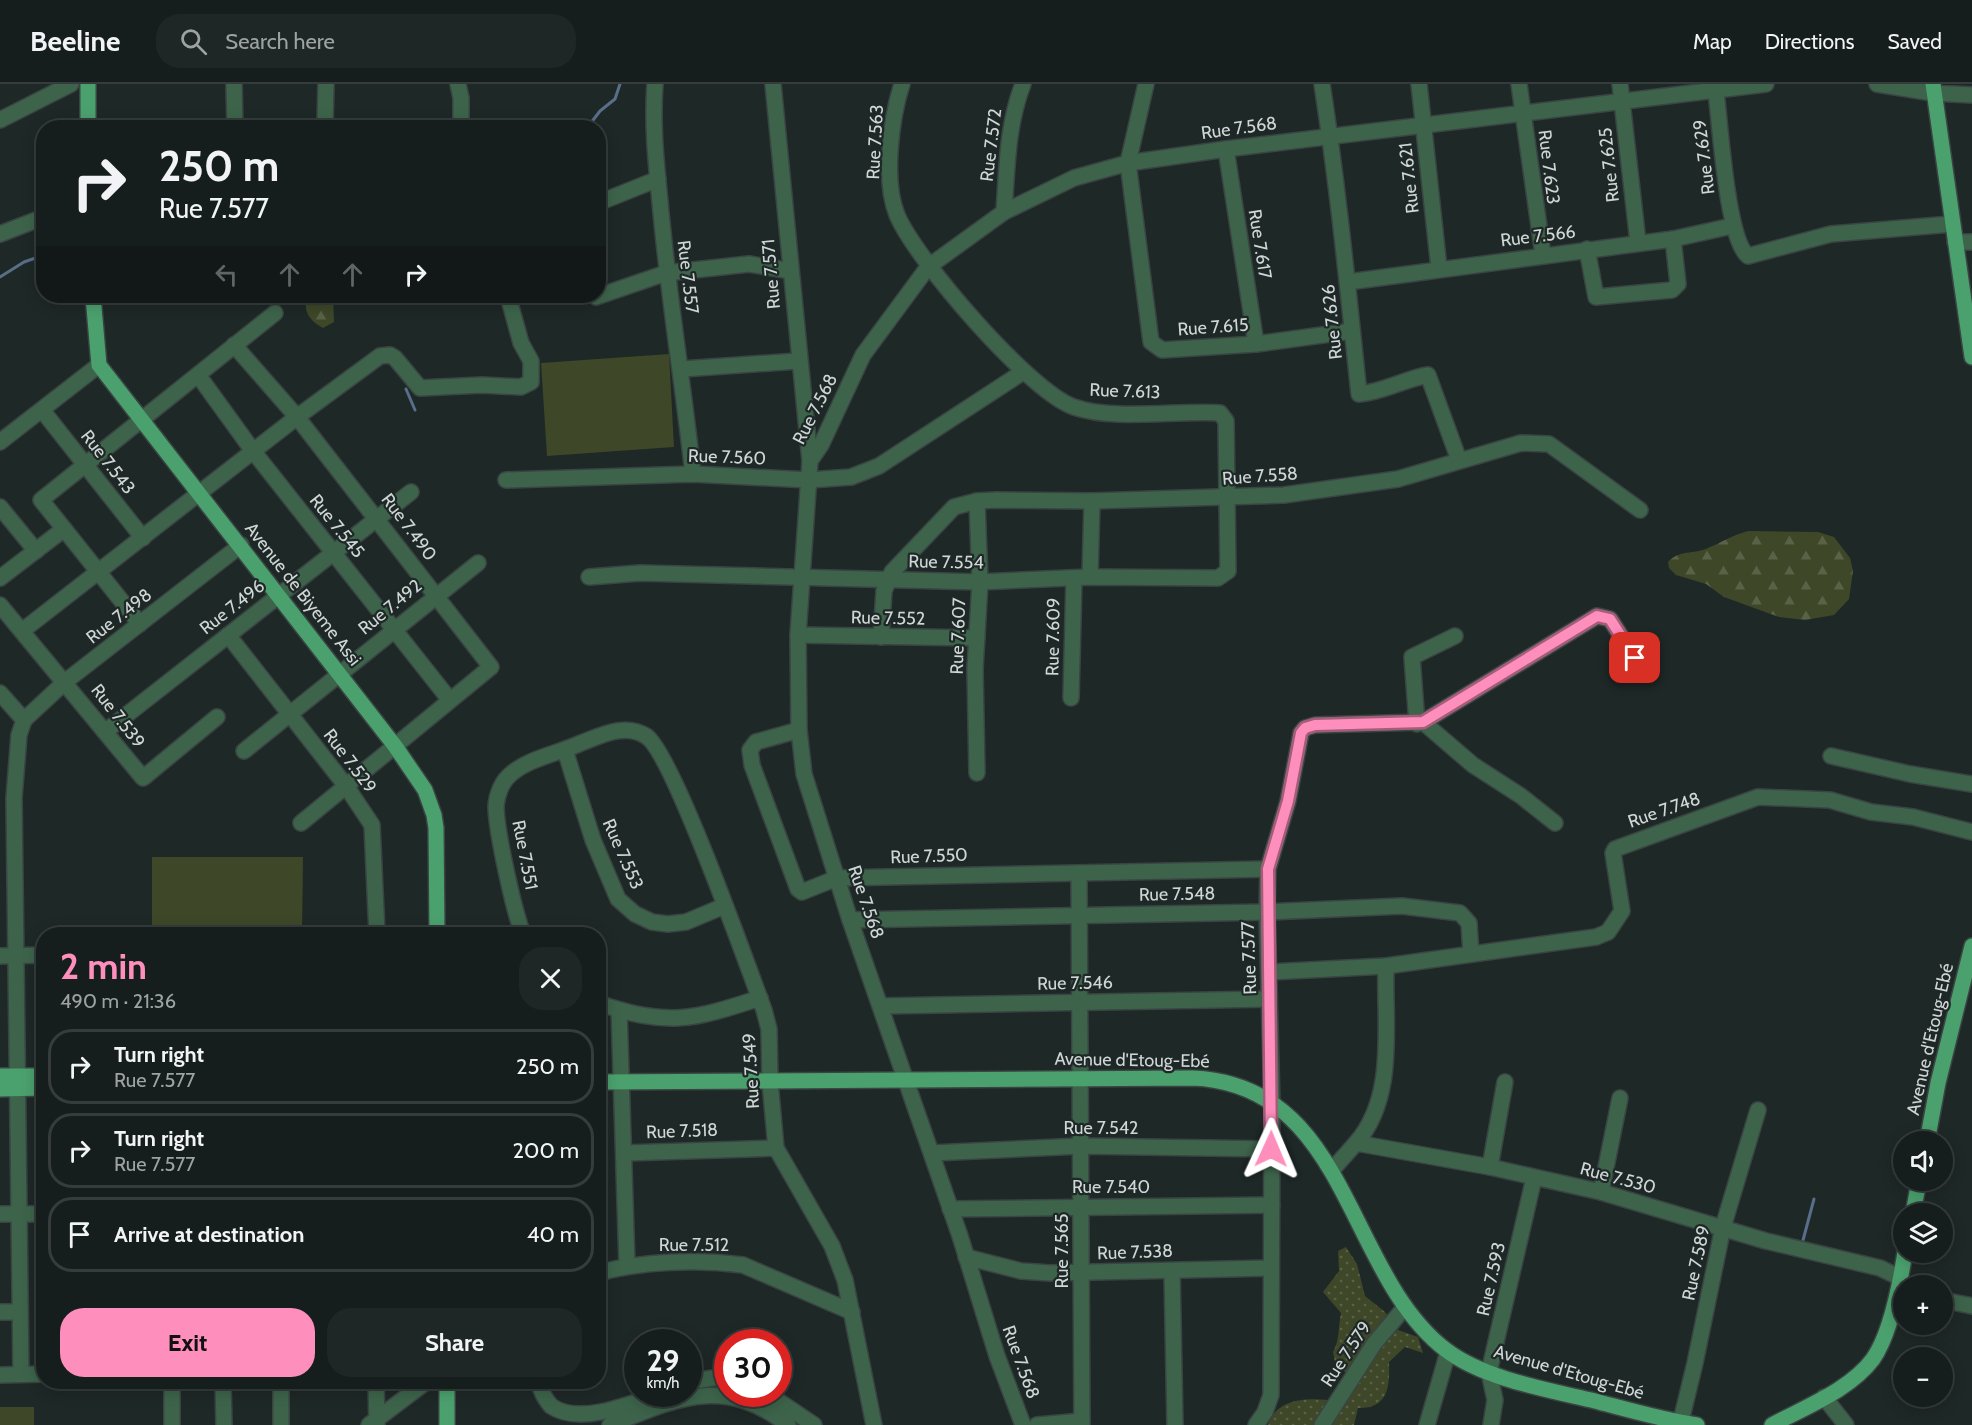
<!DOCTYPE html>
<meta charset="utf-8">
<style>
body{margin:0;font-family:Cabin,sans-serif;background:#1f2726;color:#f1f3f6;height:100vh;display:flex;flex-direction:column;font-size:22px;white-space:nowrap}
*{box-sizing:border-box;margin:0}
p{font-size:20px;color:#9ea2a4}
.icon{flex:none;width:33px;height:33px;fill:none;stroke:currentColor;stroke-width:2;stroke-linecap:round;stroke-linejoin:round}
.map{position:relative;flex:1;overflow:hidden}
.sheet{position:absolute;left:36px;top:843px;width:570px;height:462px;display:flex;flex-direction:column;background:#161e1d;border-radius:24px;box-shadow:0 3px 15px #0003,0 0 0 2px #353c3b}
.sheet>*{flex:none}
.guide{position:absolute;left:36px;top:36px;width:570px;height:183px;border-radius:24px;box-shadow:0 3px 15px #0003,0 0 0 2px #353c3b;background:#161e1d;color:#f1f3f6;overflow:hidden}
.fabs{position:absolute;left:1893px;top:1047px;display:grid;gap:12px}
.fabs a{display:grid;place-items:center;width:60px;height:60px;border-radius:50%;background:#161e1d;box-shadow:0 3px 15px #0003,0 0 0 2px #353c3b;font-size:30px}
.speed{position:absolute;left:624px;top:1245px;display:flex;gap:12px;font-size:30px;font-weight:700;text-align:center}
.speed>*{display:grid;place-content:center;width:78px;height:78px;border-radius:50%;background:#161e1d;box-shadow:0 3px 15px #0003,0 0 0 2px #353c3b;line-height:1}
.speed small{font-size:15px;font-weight:400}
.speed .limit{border:9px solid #d22;background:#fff;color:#111}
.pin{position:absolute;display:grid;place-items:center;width:51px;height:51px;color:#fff;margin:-26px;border-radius:12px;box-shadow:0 3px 9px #0006}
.me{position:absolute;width:66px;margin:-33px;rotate:1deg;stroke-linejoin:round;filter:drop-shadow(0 0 4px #0008)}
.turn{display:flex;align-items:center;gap:21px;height:126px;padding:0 24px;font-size:27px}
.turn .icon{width:78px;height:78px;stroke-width:2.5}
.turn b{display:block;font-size:42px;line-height:51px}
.lanes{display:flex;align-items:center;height:57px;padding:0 24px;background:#0003;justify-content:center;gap:30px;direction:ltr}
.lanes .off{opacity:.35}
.round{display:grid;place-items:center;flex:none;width:63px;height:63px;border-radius:24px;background:#1f2726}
.headline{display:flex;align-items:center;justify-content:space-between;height:102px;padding:0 24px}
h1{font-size:36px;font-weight:800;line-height:45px;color:#fe8ebc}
.button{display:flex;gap:12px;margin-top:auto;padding:12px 24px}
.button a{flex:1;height:69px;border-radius:24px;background:#fe8ebc;color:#111;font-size:24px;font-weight:800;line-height:69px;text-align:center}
.button a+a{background:#1f2726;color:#f1f3f6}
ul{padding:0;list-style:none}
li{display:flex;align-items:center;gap:18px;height:75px;margin:0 12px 9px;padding:0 12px;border:3px solid #353c3b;border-radius:24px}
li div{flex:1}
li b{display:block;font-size:22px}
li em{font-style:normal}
header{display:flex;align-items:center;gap:36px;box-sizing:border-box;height:84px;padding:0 30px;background:#161e1d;border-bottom:2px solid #353c3b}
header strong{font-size:28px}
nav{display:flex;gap:33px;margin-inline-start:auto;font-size:21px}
.search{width:420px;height:54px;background:#1f2726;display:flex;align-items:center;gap:15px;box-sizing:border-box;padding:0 21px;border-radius:24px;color:#9ea2a4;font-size:22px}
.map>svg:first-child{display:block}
.grass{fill:url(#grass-dots)}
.forest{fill:url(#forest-firs)}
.pitch{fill:#3e4728}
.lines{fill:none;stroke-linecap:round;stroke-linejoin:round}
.stream{stroke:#586e89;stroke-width:3}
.minor-casing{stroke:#3a4443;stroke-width:18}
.major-casing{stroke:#3a4443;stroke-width:18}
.minor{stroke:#3d644b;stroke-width:15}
.major{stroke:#4ba16e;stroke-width:15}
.route-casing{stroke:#a55c7a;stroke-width:15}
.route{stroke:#fe8ebc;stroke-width:10}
.labels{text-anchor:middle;stroke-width:4.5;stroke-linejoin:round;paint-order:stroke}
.street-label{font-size:18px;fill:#cfd6d5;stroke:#1e2827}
</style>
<header>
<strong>Beeline</strong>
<div class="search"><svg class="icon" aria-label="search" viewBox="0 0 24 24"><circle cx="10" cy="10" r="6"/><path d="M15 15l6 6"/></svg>Search here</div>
<nav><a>Map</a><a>Directions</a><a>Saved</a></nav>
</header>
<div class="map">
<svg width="1972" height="1341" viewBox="0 0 1972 1341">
<defs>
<pattern id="grass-dots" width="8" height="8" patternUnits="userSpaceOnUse" patternTransform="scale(1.5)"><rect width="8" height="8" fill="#3e4728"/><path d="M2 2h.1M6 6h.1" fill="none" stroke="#596146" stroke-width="1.8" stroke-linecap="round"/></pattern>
<pattern id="forest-firs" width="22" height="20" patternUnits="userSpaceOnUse" patternTransform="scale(1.5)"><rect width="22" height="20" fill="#3e4728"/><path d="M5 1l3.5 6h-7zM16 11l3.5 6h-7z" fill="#596146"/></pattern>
</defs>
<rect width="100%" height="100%" fill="#1e2827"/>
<path class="grass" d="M1346,1163L1357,1180L1365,1212L1385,1228L1398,1246L1418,1253L1423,1269L1405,1263L1389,1278C1390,1303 1388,1325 1358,1324L1354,1341H1268C1278,1310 1316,1314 1342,1318L1346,1289L1335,1278L1333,1268C1340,1256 1338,1243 1341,1229L1323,1208L1339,1187L1338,1167Z"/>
<g class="forest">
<path d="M307,212H333L334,238L323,244C309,236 303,228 307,212Z"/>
<path d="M1748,447L1818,448L1834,453L1850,474L1853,487L1849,515L1834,531L1805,536L1779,533L1724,513L1706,500L1676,491L1669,484L1668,478C1680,465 1693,471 1708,464C1722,458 1733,451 1748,447Z"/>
</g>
<g class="pitch">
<path d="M669,270L674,363L547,372L541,279Z"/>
<path d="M152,773H303L302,849L152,850Z"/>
<rect x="0" y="1323" width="34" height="18"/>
</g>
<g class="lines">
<g class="stream">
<path d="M587,44L600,27L615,15L620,0"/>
<path d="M0,193L24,178L44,171"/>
<path d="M406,305L415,326"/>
<path d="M1802,1160L1814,1115"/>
</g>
<g class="minor-casing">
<g id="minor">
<path d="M234,0L235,44"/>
<path d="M458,0L461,14V44"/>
<path d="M655,0C652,41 656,77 660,118C668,209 683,299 693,390"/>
<path d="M773,0L810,377"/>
<path d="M1146,0L1128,79L1151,258L1162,266L1256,260L1352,247"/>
<path d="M1322,0C1338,103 1348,206 1359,310C1384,308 1404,295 1428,291L1459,376"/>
<path d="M1419,0L1439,184"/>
<path d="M1519,0L1543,171"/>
<path d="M1620,0L1638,158"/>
<path d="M1715,0C1720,33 1726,155 1748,172L1831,150L1952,140"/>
<path d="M1877,0L1933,9L1972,11"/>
<path d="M0,36L71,0"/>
<path d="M325,40L326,0"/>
<path d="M1226,65L1256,260"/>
<path d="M598,119L658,95"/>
<path d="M1004,128C1007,85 1007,41 1023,0"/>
<path d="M0,150L44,133"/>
<path d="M1955,158H1972"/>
<path d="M1587,165L1596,213L1672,206L1678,200L1673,155"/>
<path d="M1348,198L1673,155L1732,142"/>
<path d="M596,213L666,189L749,180L791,187"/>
<path d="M234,261L297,333L380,272L390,271L395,274L420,304L482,301L521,303L531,298V277L521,259L508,212"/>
<path d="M682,285L798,277"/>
<path d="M198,291L253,367L449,615"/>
<path d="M42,326L143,454"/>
<path d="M0,358L99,281"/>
<path d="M506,396L693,390L809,396L851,393L879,382L1023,288"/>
<path d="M0,423L36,467"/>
<path d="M589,493L640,489L980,498L1090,493L1218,494L1228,487L1226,337L1220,329C1177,326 1114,337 1074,323C1030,308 916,176 897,131C883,97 891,34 902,0"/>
<path d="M1090,493L1092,417"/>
<path d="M0,494L64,445"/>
<path d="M0,521L143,694L217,633"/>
<path d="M140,540L41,416L275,229"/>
<path d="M22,547L297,333L491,583L301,739"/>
<path d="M228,551L346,702L372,741L377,850"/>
<path d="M798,551L977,554"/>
<path d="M881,553L884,507L892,488L954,423L977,417L996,416L1092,417L1284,411L1398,395L1521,359L1549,360L1640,426"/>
<path d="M0,609L24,636L19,651L14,714L21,1290"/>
<path d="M1071,614L1074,494"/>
<path d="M24,636L66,597L241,461"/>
<path d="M1423,638L1473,681L1521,712L1555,739"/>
<path d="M1417,640L1412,573L1455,552"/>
<path d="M799,646L756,658L750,666L752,681L798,805L802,808L837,794L1268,785"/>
<path d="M106,647L411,408"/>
<path d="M565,666L593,756L618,815L635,830L652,838L668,840L686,838L724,822"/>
<path d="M244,667L478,479"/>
<path d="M1831,672L1910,690L1972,700"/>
<path d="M977,689L975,585L980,498L977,417"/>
<path d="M1079,789L1082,1341"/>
<path d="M850,836L1267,828L1402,822L1460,829L1469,839L1471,870"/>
<path d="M523,850C514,828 496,746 496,722C497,710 502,697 511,690C529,674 560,669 581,659C602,651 625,639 646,652C672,668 748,883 764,926L769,945L770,998L776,1064L832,1162L845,1196L874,1341"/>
<path d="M0,872L44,871"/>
<path d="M1269,888L1386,882L1596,853L1608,848L1622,827L1613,769L1615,765L1758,713L1830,716L1871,728L1913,733L1972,748"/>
<path d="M598,919C668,943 692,936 760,914"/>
<path d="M882,922L1269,915"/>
<path d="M619,926L627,1181"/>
<path d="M1356,1059C1397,1012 1384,940 1386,882"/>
<path d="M625,1069L776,1064"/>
<path d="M932,1069L1081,1062L1271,1065"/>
<path d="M1490,1083L1505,998"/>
<path d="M1332,1086L1356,1059L1490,1083L1601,1108L1766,1157L1880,1184L1901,1194"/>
<path d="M1601,1108L1620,1014"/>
<path d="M950,1125L1272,1121"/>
<path d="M0,1130H44"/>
<path d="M966,1173L1021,1187L1050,1189L1271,1184"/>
<path d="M1172,1187L1175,1341"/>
<path d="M598,1189C643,1177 697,1175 743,1181L852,1228"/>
<path d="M1942,1216L1972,1222"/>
<path d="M0,1228H20"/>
<path d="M0,1291L44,1290"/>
<path d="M172,1298V1341"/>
<path d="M223,1298L224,1341"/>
<path d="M376,1298L377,1341"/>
<path d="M539,1298C541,1308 544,1313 551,1322C578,1341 626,1322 658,1310"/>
<path d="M688,1298L719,1293L728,1295"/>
<path d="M768,1310L814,1341"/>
<path d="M1824,1313L1846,1341"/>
<path d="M281,1341V1298"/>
<path d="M369,1341L426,1298"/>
<path d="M610,1341C678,1314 723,1291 788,1341"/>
<path d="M1023,1341L997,1272L960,1152L850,836L804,690L799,646L798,551L810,377L821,361L863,271L928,183L1004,128L1074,94L1128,79L1226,65L1766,0"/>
<path d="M1037,1341L1082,1337"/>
<path d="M1256,1341L1265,1328L1271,1311L1272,1020L1267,828L1268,785L1288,717L1301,649L1305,644L1315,641L1423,638L1597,532L1610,535L1635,574"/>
<path d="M1322,1341L1374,1260L1405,1223"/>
<path d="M1427,1341L1448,1268"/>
<path d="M1491,1341L1495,1316L1489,1288L1534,1094"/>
<path d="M1680,1341L1695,1279L1723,1143L1758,1026"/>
</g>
</g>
<g class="major-casing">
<g id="major">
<path d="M88,0V44"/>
<path d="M1933,0L1972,273"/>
<path d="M93,212L99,281L395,662L425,706L434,731L436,744L437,850"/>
<path d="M0,992H44"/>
<path d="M598,998L1193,994C1350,1001 1345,1189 1446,1266C1484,1295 1549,1306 1595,1317C1629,1326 1663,1336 1697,1341"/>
<path d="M0,1005L44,1004"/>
<path d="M1927,1058L1938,999L1972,862"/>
<path d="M1913,1130L1919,1096"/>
<path d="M447,1298V1341"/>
<path d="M1772,1341C1805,1323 1850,1306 1873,1275C1891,1249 1900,1200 1905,1168"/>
</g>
</g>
<use href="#minor" class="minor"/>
<use href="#major" class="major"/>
</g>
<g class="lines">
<g class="route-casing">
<path id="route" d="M1271,1065L1268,785L1288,717L1301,649L1305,644L1315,641L1423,638L1597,532L1610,535L1635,574"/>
</g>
<use href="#route" class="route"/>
</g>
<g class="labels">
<g class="street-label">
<text transform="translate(1239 44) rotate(-8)" y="6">Rue 7.568</text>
<text transform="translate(875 58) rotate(-87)" y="6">Rue 7.563</text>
<text transform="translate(991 61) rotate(-83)" y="6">Rue 7.572</text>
<text transform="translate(1704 73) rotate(-97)" y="6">Rue 7.629</text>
<text transform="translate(1609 81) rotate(-96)" y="6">Rue 7.625</text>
<text transform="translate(1549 83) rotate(83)" y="6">Rue 7.623</text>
<text transform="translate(1409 94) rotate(-96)" y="6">Rue 7.621</text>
<text transform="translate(1538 152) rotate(-7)" y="6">Rue 7.566</text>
<text transform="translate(1260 160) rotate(81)" y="6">Rue 7.617</text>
<text transform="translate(771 190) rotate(-95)" y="6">Rue 7.571</text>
<text transform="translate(688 193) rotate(83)" y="6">Rue 7.557</text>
<text transform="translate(1332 238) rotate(-96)" y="6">Rue 7.626</text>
<text transform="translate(1213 243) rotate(-4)" y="6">Rue 7.615</text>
<text transform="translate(1125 307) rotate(2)" y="6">Rue 7.613</text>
<text transform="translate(815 325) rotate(-63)" y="6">Rue 7.568</text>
<text transform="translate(727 373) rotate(2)" y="6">Rue 7.560</text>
<text transform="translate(108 378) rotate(52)" y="6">Rue 7.543</text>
<text transform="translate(1260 392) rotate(-4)" y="6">Rue 7.558</text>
<text transform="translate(337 442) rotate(51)" y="6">Rue 7.545</text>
<text transform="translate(409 443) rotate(53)" y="6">Rue 7.490</text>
<text transform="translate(946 478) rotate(1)" y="6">Rue 7.554</text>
<text transform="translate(303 510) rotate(52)" y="6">Avenue de Biyeme Assi</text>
<text transform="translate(232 523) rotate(-38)" y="6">Rue 7.496</text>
<text transform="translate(390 523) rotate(-39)" y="6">Rue 7.492</text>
<text transform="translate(119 532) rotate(-38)" y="6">Rue 7.498</text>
<text transform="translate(888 534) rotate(1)" y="6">Rue 7.552</text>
<text transform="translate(958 552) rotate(-88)" y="6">Rue 7.607</text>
<text transform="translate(1053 553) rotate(-89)" y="6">Rue 7.609</text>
<text transform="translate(118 632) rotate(52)" y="6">Rue 7.539</text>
<text transform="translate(350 677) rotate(53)" y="6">Rue 7.529</text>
<text transform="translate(1664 726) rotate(-19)" y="6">Rue 7.748</text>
<text transform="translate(623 770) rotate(66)" y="6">Rue 7.553</text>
<text transform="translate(525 771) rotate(79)" y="6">Rue 7.551</text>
<text transform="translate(929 772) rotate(-2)" y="6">Rue 7.550</text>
<text transform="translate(1177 810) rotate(-1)" y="6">Rue 7.548</text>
<text transform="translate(866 818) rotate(71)" y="6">Rue 7.568</text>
<text transform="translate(1249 874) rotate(-92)" y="6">Rue 7.577</text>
<text transform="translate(1075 899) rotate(-1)" y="6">Rue 7.546</text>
<text transform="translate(1930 955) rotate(-77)" y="6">Avenue d'Etoug-Ebé</text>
<text transform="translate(1132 976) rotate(1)" y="6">Avenue d'Etoug-Ebé</text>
<text transform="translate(751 987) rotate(-93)" y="6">Rue 7.549</text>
<text x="1101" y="1050">Rue 7.542</text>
<text transform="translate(682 1047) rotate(-2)" y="6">Rue 7.518</text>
<text transform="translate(1618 1094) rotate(15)" y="6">Rue 7.530</text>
<text x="1111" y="1109">Rue 7.540</text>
<text x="694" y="1167">Rue 7.512</text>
<text transform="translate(1062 1167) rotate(-90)" y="6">Rue 7.565</text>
<text transform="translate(1135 1168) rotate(-2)" y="6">Rue 7.538</text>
<text transform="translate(1696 1179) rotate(-78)" y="6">Rue 7.589</text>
<text transform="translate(1491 1195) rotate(-77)" y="6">Rue 7.593</text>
<text transform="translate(1346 1270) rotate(-56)" y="6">Rue 7.579</text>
<text transform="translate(1021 1278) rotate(70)" y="6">Rue 7.568</text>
<text transform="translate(1569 1288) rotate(16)" y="6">Avenue d'Etoug-Ebé</text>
</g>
</g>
</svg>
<div class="fabs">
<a><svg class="icon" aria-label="sound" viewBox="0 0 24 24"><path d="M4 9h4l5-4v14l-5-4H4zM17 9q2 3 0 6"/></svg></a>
<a><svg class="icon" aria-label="layers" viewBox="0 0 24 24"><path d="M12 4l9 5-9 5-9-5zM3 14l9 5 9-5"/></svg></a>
<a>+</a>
<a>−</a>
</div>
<div class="speed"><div>29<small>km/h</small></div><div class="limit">30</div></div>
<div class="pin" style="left:1635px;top:574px;background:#d93025"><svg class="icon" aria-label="arrive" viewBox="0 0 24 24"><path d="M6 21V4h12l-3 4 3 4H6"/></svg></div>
<svg class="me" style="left:1271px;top:1065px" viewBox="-20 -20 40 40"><path d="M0-17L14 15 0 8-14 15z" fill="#fe8ebc" stroke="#fff" stroke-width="4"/></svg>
<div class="guide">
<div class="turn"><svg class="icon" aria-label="right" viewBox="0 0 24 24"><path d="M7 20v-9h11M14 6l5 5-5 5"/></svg><div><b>250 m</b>Rue 7.577</div></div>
<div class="lanes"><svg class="icon off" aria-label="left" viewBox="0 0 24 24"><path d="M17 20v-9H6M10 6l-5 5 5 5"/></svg><svg class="icon off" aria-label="ahead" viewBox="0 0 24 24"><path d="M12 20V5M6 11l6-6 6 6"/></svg><svg class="icon off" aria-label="ahead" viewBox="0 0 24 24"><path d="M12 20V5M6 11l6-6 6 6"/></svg><svg class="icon" aria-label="right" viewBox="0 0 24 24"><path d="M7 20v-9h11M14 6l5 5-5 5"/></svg></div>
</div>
<section class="sheet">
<div class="headline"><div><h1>2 min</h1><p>490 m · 21:36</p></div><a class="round"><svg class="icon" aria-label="close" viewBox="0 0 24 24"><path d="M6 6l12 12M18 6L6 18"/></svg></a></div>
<ul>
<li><svg class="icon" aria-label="right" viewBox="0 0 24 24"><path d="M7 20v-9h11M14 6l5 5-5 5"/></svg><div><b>Turn right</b><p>Rue 7.577</p></div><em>250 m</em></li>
<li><svg class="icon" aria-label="right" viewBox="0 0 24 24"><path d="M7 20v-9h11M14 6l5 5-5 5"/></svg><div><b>Turn right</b><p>Rue 7.577</p></div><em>200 m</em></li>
<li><svg class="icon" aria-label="arrive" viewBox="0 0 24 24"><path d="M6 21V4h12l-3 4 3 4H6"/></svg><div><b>Arrive at destination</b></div><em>40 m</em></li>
</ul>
<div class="button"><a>Exit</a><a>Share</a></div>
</section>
</div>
